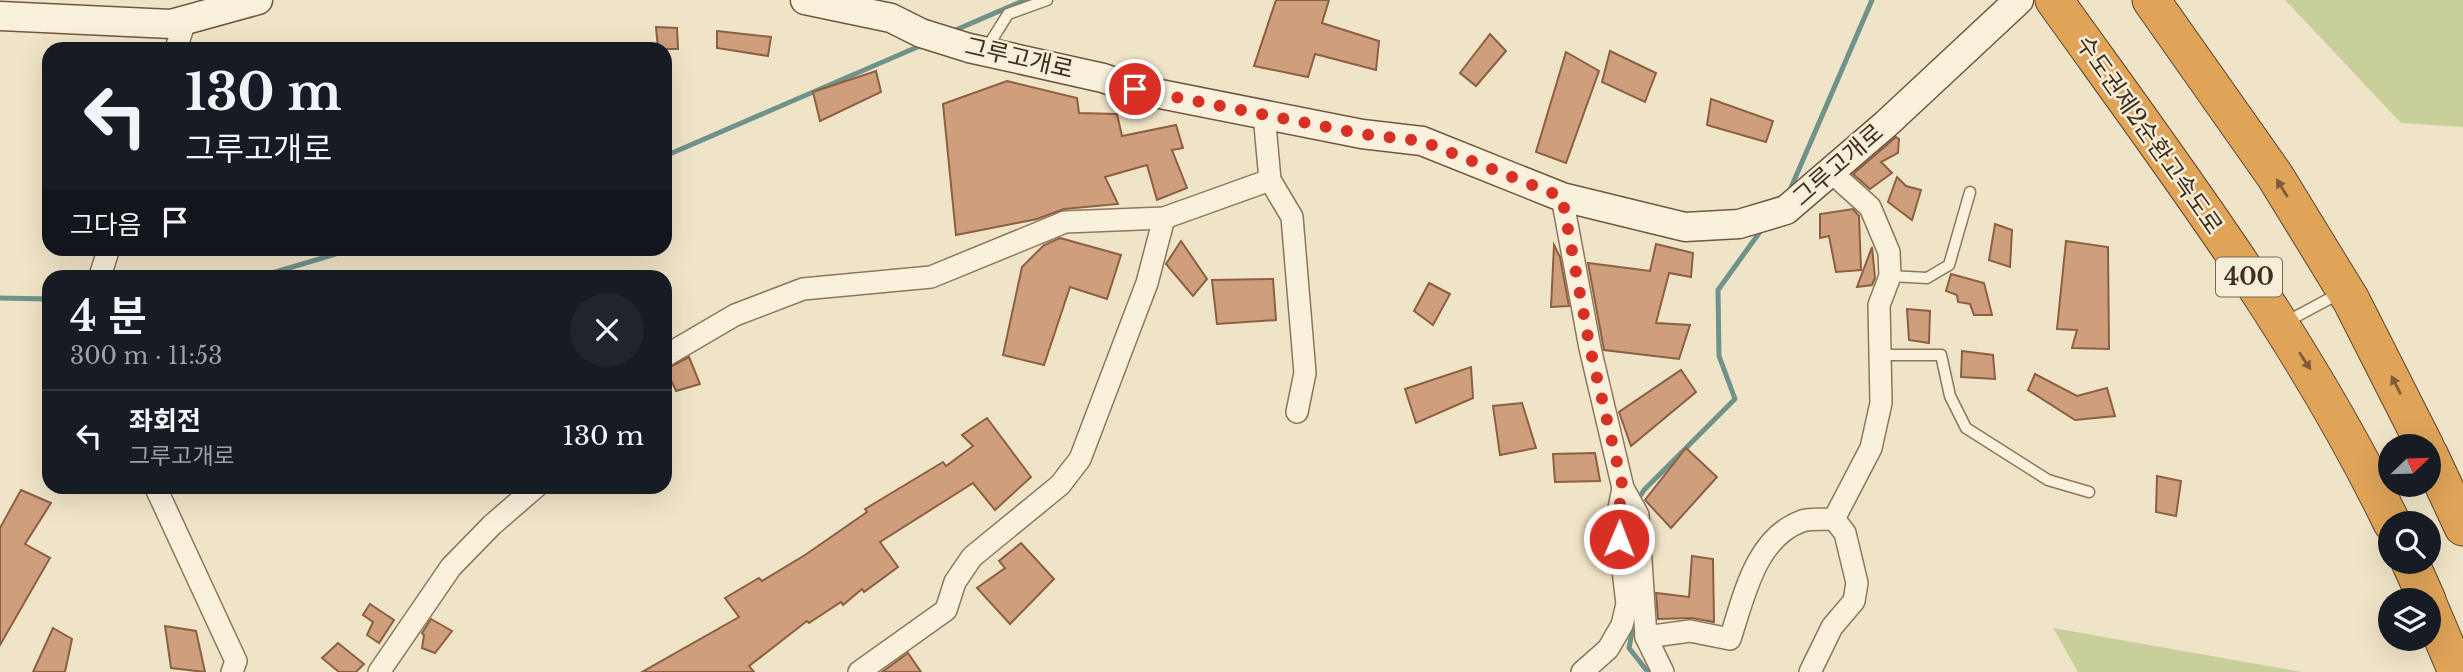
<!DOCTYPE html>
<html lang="ko">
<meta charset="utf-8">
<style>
body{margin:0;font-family:"Libre Baskerville","Noto Sans KR",serif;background:#20242c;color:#f1f3f6;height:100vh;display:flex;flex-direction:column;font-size:26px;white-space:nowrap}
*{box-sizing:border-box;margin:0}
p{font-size:23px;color:#9ea1a6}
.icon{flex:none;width:38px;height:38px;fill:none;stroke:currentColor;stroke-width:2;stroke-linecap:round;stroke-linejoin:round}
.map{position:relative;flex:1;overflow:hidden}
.drawer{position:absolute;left:42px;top:270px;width:630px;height:224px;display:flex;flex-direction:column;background:#171b24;border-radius:21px;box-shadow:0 7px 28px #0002}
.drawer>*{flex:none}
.top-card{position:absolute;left:42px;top:42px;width:630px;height:214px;border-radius:21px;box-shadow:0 7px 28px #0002;background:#171b24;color:#f1f3f6;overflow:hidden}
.needle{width:46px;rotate:67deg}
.fabs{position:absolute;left:2378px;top:434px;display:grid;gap:14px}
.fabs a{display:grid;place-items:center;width:63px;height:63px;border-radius:50%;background:#171b24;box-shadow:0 7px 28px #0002;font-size:35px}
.pin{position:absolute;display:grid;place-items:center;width:60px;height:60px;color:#fff;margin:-30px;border:4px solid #fff;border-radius:50%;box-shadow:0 2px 7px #0007}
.me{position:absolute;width:77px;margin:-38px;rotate:1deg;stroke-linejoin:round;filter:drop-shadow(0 0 5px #0008)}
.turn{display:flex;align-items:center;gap:24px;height:147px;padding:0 28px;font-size:32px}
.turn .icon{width:91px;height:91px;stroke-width:2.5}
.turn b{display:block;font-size:49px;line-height:60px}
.then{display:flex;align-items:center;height:66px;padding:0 28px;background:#0003;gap:14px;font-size:26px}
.round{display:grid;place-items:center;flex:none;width:74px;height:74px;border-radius:37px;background:#20242c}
.overview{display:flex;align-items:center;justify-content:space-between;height:119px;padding:0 28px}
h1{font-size:42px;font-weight:600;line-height:52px}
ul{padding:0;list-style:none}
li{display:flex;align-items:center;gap:21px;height:91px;padding:0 28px;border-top:2px solid #363941}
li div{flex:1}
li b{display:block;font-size:26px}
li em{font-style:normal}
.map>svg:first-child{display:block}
.green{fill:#c9cf9b}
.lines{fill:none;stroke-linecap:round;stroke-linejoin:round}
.stream{stroke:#6f938a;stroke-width:5}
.building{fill:#cf9f7d;stroke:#8d5f41;stroke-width:2}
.lane-casing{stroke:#8d765c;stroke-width:13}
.street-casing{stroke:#8d765c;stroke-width:24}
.secondary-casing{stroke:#6f573f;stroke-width:31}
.highway-casing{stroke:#5b4430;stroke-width:39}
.lane{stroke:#faf1dc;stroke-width:10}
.street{stroke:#faf1dc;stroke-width:21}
.secondary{stroke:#faf1dc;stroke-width:28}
.highway{stroke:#e0a458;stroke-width:37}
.oneway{fill:#7e5d36}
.route{stroke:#d93025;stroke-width:12;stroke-dasharray:0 21.6}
.labels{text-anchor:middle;stroke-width:5;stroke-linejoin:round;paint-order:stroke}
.shield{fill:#f7eed8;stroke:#756857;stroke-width:2}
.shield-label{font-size:23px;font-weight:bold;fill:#3d2e20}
.street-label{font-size:24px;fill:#3d2e20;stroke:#f7eed8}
</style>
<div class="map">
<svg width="2463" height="672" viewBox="0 0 2463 672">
<rect width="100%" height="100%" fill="#f0e4c8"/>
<g class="green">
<path d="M2285,0H2463V127L2401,123Z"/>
<path d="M2053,628L2302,672H2078Z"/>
</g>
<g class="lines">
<g class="stream">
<path d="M951,32L1025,0"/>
<path d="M665,156L922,45"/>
<path d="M1790,190L1872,0"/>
<path d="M262,276L356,248"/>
<path d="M0,298L49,299"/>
<path d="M1637,501L1644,490L1735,399L1719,356L1718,290L1762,229"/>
<path d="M1635,616L1629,648L1648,672"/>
</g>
</g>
<g class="building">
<path d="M1276,0H1329L1322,23L1379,41L1376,70L1315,54L1308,77L1254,66Z"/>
<path d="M656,27L677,28L678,49H658Z"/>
<path d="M717,31L771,37L768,56L717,48Z"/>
<path d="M1490,34L1506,51L1476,86L1460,73Z"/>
<path d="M1610,51L1656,73L1645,102L1602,82Z"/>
<path d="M1566,52L1599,71L1566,163L1536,152Z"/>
<path d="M876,71L881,92L820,121L813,92Z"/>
<path d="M1007,81L1077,98L1079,113L1117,114L1122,136L1176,125L1183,148L1172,150L1187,188L1157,200L1147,165L1105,177L1118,204L1064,209L1037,219L956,235L943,104Z"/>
<path d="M1711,99L1773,121L1766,142L1707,125Z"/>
<path d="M1896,137L1899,139L1898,153L1881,162L1892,173L1870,189L1853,174Z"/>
<path d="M1897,177L1906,186L1921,190L1912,220L1888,202Z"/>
<path d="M1853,209L1859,216L1861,270L1836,272L1829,236L1820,238V214Z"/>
<path d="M1995,224L2012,230L2010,267L1989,260Z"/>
<path d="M1060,238L1121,255L1107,299L1070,287L1044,365L1003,355L1022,267L1044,245Z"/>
<path d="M1181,241L1207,279L1193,296L1166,264Z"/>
<path d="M2066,241L2108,247L2109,349L2072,348L2077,330L2057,329Z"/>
<path d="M1656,244L1693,253L1691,277L1669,273L1656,323L1690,325L1679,359L1604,350L1588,263L1650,271Z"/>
<path d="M1554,245L1560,257L1569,306L1551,307Z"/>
<path d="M1872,247L1875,278L1872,285L1857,287Z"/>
<path d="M1951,274L1984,283L1992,315H1974L1970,304L1958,302L1957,295L1946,291Z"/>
<path d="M1273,279L1276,320L1217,324L1212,280Z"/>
<path d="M1429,283L1450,294L1433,325L1414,311Z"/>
<path d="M1907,309L1930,311L1929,343L1909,340Z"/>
<path d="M1962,351L1993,355L1995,379L1961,377Z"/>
<path d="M689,357L700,384L676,391L666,369Z"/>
<path d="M1471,367L1473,398L1416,423L1405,389Z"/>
<path d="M1681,370L1696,392L1631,446L1619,412Z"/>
<path d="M2035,374L2077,396L2107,388L2115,416L2075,420L2028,390Z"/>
<path d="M1522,403L1536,448L1500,455L1493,406Z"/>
<path d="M987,418L1031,477L995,510L973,483L880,542L898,567L864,592L862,589L843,605L841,602L809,623L807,621L749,666L754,672H642L739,617L725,598L759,578L762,581L805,555L867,512L865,509L943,462L946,466L973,446L962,435Z"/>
<path d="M1686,448L1717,477L1671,528L1645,500Z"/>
<path d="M1595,453L1600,481L1555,482L1553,454Z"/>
<path d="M2157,476L2181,481L2176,516L2156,512Z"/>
<path d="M21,490L51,503L25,544L50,558L0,645V528Z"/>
<path d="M1021,543L1054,579L1010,624L977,588L1005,568L999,561Z"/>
<path d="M1692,556L1713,559L1714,622L1692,618L1658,619L1656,593L1689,597Z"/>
<path d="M370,604L394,620L379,643L367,635L373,622L363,615Z"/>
<path d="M431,619L452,631L435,653L422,648L424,635L422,633Z"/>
<path d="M165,626L196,631L205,672L171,668Z"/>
<path d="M53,628L72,639L65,672H33Z"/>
<path d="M338,643L364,664L356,672H339L322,658Z"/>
<path d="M908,653L921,672H882Z"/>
</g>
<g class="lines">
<g class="lane-casing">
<g id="lane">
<path d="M985,51L1008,14L1047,0"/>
<path d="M1890,276L1927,278L1949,265L1970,192"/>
<path d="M2286,322L2340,293"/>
<path d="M1878,355H1941L1950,396L1966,428L2048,480L2089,492"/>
</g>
</g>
<g class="street-casing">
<g id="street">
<path d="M176,49L185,21"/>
<path d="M1264,114L1270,180L1292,217L1305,373L1297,412"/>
<path d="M1831,172L1870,207L1889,252L1890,276L1879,305L1881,403L1871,448L1834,519"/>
<path d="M1562,197L1590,348L1623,488L1638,515L1646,637L1663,672"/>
<path d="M100,276L109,248"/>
<path d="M665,356L735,315L803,289L931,277L1065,222L1164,218L1270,180"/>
<path d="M155,486L236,661L232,672"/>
<path d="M1646,637L1690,631L1730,639C1744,597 1755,538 1802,521C1811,518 1825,520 1834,519"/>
<path d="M379,672L451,567L492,525L537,486"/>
<path d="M859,672L946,610L955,582L972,557L1060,485L1080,459L1147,283L1164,218"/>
<path d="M1582,672L1608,649L1622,625L1627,604L1617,518L1623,488"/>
<path d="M1810,672L1832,627L1854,601L1857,583L1845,533L1834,519"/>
</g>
</g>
<g class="secondary-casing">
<g id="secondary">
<path d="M805,0L891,18L921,33L969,48L1103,78L1135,89L1362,134L1422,141L1562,197L1685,227L1739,224L1786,210L1886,124L2019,0"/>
<path d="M0,16L171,24L258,0"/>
</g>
</g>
<g class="highway-casing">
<g id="highway">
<path d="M2054,0C2175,169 2301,335 2392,523"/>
<path d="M2151,0L2275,176L2351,300L2425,446"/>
<path d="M2429,454L2463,527"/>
<path d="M2410,562L2427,600"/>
<path d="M2429,606L2457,672"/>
</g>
</g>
<use href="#lane" class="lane"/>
<use href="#street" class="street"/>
<use href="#secondary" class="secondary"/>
<use href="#highway" class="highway"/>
</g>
<defs><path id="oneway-solid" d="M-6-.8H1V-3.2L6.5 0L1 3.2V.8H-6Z" transform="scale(1.75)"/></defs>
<g class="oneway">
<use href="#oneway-solid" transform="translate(2282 188) rotate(-122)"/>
<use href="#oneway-solid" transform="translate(2305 361) rotate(57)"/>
<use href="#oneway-solid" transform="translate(2396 385) rotate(-117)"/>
</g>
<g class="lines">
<path class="route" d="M1135,89L1362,134L1422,141L1562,197L1590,348L1623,488L1617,518L1619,539"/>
</g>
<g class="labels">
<rect class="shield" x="2216" y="257.5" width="66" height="39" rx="5"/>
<g class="shield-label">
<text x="2249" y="285">400</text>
</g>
<g class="street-label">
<text transform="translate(1019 58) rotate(13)" y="8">그루고개로</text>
<text transform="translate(2149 135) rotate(55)" y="8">수도권제2순환고속도로</text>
<text transform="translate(1838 165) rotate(-41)" y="8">그루고개로</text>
</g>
</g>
</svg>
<div class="fabs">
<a><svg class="needle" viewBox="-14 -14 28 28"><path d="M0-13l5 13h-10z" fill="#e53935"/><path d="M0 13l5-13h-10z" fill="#9ea1a6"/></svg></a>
<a><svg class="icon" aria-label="search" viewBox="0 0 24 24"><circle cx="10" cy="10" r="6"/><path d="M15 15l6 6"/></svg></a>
<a><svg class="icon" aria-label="layers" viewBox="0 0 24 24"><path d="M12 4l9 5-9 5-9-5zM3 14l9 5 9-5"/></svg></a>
</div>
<div class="pin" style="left:1135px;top:89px;background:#d93025"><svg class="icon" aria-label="arrive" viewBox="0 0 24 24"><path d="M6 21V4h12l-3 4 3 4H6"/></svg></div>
<svg class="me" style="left:1619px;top:539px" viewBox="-20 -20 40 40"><circle r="17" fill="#d93025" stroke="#fff" stroke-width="3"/><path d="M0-11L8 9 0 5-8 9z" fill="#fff"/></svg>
<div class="top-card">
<div class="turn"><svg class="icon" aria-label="left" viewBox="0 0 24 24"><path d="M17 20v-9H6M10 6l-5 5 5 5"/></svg><div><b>130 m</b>그루고개로</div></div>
<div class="then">그다음<svg class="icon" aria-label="arrive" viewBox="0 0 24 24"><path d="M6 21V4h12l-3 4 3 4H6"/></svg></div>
</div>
<section class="drawer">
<div class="overview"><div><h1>4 분</h1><p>300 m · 11:53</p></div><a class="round"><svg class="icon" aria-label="close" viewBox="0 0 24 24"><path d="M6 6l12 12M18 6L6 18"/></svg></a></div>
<ul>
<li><svg class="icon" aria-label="left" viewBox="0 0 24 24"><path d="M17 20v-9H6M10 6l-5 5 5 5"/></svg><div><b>좌회전</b><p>그루고개로</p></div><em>130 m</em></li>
</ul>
</section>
</div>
